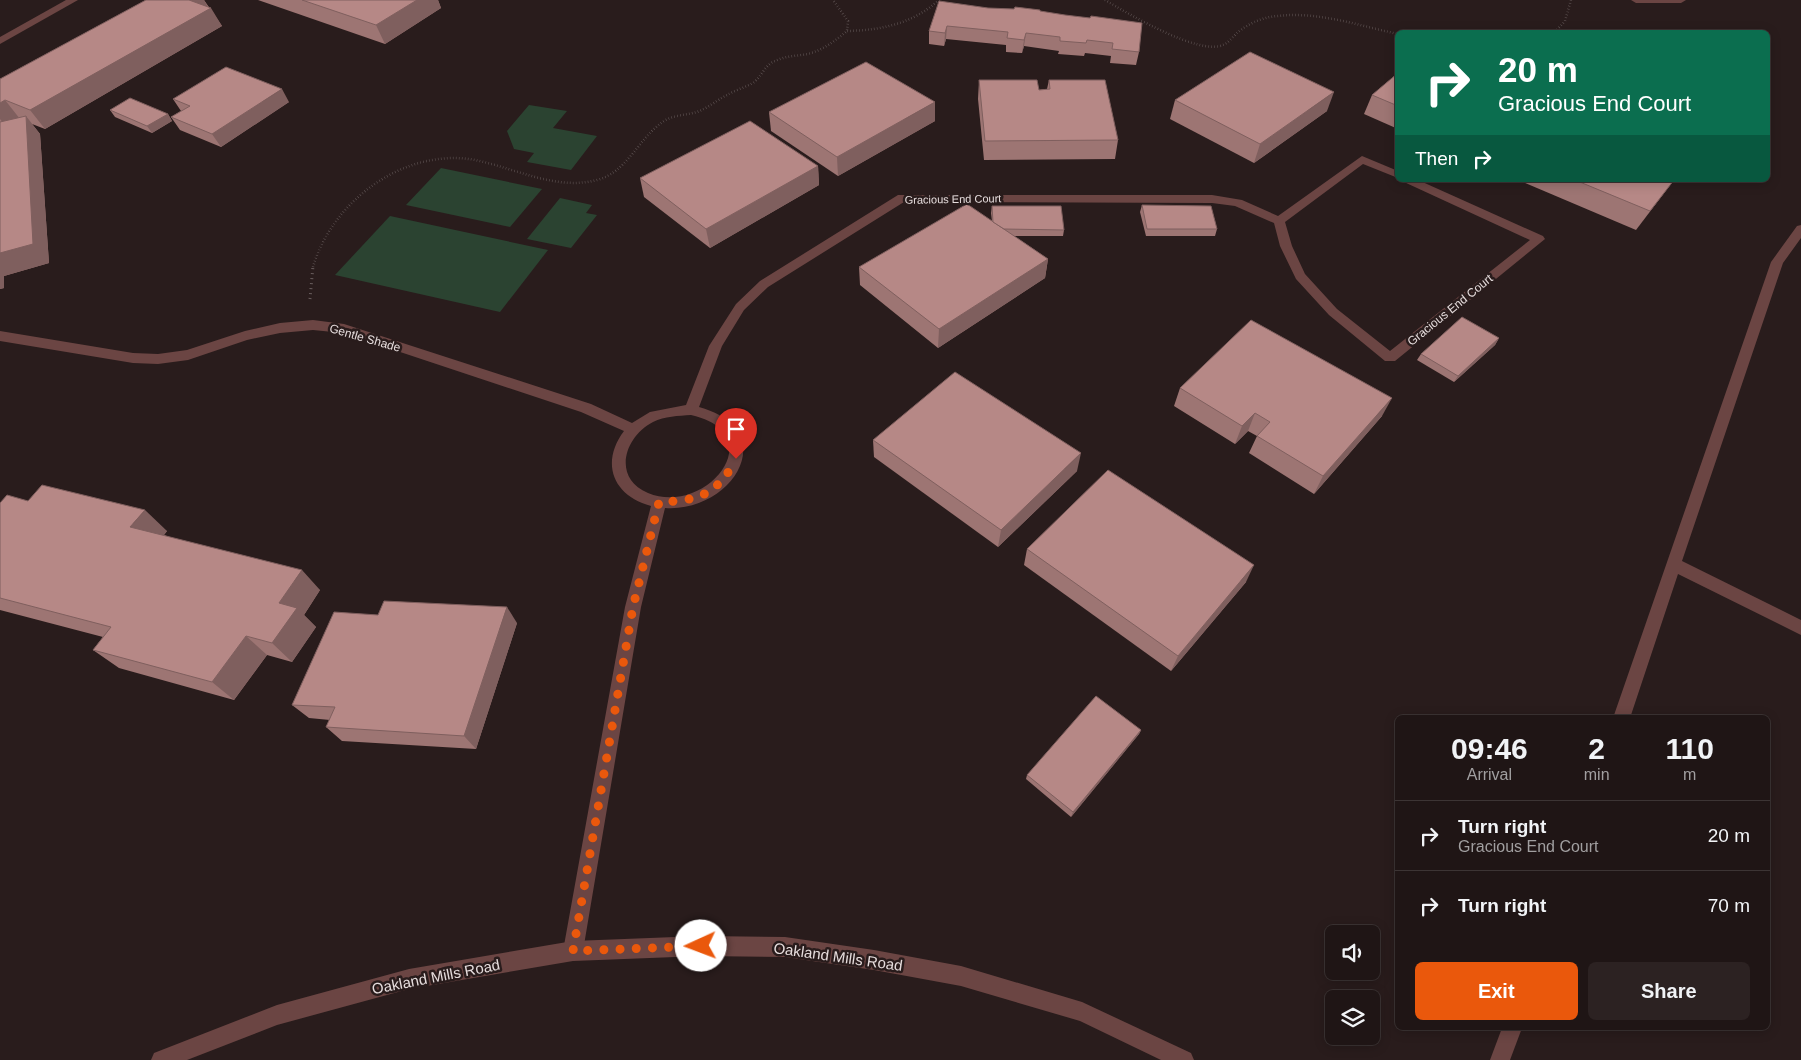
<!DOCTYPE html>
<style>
body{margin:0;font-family:Arial,sans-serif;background:#2c2222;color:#f1f3f6;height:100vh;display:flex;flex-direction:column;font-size:19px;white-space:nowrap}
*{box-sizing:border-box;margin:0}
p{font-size:16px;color:#a19fa0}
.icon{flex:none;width:28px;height:28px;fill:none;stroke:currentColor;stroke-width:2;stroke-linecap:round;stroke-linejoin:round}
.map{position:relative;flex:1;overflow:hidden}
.drawer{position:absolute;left:1395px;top:715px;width:375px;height:315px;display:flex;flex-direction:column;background:#1f1515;border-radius:8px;box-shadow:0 2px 12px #0003,0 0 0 1px #3c3434}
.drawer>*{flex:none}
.top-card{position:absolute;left:1395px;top:30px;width:375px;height:152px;border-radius:8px;box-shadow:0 2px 12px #0003,0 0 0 1px #3c3434;background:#0b6e4f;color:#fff;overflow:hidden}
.fabs{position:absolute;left:1325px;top:925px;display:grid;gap:10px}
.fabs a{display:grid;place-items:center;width:55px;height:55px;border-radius:8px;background:#1f1515;box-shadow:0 2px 12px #0003,0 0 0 1px #3c3434;font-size:25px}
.pin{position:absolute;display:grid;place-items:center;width:42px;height:42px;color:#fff;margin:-51px -21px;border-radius:50% 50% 50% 0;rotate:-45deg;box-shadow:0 0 5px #0007}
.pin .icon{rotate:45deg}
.me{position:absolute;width:55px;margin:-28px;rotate:268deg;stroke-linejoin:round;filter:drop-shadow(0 0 4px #0008)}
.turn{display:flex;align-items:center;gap:18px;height:105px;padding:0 20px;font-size:22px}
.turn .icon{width:65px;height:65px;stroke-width:2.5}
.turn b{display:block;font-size:35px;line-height:42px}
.then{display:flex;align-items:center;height:48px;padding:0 20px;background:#0003;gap:10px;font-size:19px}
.eta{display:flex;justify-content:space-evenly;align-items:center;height:85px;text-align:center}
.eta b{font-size:30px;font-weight:700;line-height:35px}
.cta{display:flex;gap:10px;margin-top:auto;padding:10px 20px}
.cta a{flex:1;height:58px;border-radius:8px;background:#ea580c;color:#fff;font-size:20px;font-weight:700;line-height:58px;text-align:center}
.cta a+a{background:#2c2222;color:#f1f3f6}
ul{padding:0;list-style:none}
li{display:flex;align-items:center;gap:15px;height:70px;padding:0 20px;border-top:1px solid #3c3434}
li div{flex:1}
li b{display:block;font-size:19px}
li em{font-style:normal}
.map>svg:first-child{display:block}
.green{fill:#2b4331}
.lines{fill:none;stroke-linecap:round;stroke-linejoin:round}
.path-far1{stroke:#695e5e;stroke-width:2.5;stroke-dasharray:0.5 2.5;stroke-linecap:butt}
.path{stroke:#695e5e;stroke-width:3;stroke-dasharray:1 4;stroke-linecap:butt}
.service{fill:#6b4543;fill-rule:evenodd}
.minor{fill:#6b4543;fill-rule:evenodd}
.tertiary{fill:#6b4543;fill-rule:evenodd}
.wall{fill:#9d7573}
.shaded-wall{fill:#7f5f5e}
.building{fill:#b68886;stroke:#7f5f5e}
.route{stroke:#ea580c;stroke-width:9;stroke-dasharray:0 16.2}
.labels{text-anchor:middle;stroke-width:5;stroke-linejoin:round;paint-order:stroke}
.far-street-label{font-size:11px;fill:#e6dddd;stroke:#291c1c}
.street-label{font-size:12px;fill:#e6dddd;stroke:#291c1c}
.near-street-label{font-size:15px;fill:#e6dddd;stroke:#291c1c}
</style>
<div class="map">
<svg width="1801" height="1060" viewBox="0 0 1801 1060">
<rect width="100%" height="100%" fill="#291c1c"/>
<g class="green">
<path d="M529,105L567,111L553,128L597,136L571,170L527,162L534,153L514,149L507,131Z"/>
<path d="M441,168L542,189L510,227L406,205Z"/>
<path d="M560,198L592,205L586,213L597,215L571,248L527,239Z"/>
<path d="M390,216L548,250L500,312L335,275Z"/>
</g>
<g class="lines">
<g class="path-far1">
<path d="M1105,0C1127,13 1199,56 1223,45C1228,43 1233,37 1237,33C1249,23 1263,17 1278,16C1318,11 1360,26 1398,34"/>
<path d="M847,31C882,30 912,24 939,0"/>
<path d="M1555,32L1565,21L1571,0"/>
<path d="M313,267C332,201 405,147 475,160C515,168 556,191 597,180C628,172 639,137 664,121C674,115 686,115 697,112C708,108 717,100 727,95C734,91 743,88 751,84C761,79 764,65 775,61C785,56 797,56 808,54C823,50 835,41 847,31L848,21L833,0"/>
</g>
<path class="path" d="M310,299L313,266"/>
<g class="service">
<path d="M1801,225V238L1783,263L1682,561L1801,620V635L1678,574L1630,718H1613L1771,262L1797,226Z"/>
<path d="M1502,1028H1522L1510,1060H1490Z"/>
</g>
<g class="minor">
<path d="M66,0H78L0,44V37Z"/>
<path d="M1631,0H1686L1681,3H1636Z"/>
<path d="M1362,156L1398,171V178L1363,164L1285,222L1292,246L1305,274L1337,309L1390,351L1530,240L1404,182L1402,180H1418L1543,236L1545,239L1395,361H1385L1329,315L1296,279L1280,246L1274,223L1235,206L1212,203L904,202L768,287L744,310L722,346L699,407C784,431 732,513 665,508L641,607L583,951L580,958L573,961L566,958L563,951L625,607L651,506C613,496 600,463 624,431L581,412L343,333L313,330L280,333L247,340L188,360L158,364L133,363L0,341V331L133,353L158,354L187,350L245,331L280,323L313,320L344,324L591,404L632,423L650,412L686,405L709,346L736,304L760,281L898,195H1212L1242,200L1278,216ZM691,415C774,434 705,517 648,493C612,478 624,437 653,422C665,416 678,416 691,415Z"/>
</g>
<path class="tertiary" d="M701,936L785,937L874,950L961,966L1082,1002L1191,1053L1194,1060H1161L1080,1021L961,986L874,970L785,957L701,956L573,961L409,989L277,1025L187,1060H151L154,1053L277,1005L409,969L573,941Z"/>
</g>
<g class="wall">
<path d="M146,0H204L222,26L45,129L32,124L40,134L49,263L4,276V288L0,289V79Z"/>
<path d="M258,0H438L441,8L385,44Z"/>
<path d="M988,8L1040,11L1139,52L1136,65L1110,63L1111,56L1085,53L1084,56L1058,54L1059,51L1024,46L1022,53L1006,52V45L946,39L944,46L929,44V31Z"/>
<path d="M1398,73V129L1364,114L1372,95Z"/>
<path d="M979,80L1039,90L1047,89L1049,80L1118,140L1115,159L984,160L978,99Z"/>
<path d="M173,99L289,102L221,147L180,130L171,117L181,111Z"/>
<path d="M1175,100L1327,111L1254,163L1170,119Z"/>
<path d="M110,110L168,114L172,121L152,133L115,117Z"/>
<path d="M769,112L935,121L838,176L771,131Z"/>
<path d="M818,166L819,185L710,248L644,197L640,178Z"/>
<path d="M1518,180H1674L1636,230Z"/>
<path d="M1142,205L1217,229L1215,236H1146L1140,212Z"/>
<path d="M992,206L1064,230L1063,236H1014L1048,259L1045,278L938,348L860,285L859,267L992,221L991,213Z"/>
<path d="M1499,338L1495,345L1454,382L1417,360L1421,354Z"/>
<path d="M1180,388L1382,416L1314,494L1249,453L1257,436L1248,431L1235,444L1174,406Z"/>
<path d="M873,440L1077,471L998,547L874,457Z"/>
<path d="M28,501L167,531L164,535L320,590L304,615L316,627L292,662L267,655L234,700L119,668L93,650L103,637L0,610V503Z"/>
<path d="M1027,549L1246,582L1171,671L1024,565Z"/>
<path d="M517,623L476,749L342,741L326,727L330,720L309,718L292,705Z"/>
<path d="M1141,730L1139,734L1071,817L1026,779L1027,775Z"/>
</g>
<g class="shaded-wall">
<path d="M189,0H204L209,9L211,8L222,26L45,129L30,110Z"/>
<path d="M417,0H438L441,8L385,44L376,25Z"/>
<path d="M947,26L946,39L944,46L945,33Z"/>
<path d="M1026,33L1024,46L1022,53L1024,40Z"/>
<path d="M282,89L289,102L221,147L212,134Z"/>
<path d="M1334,92L1327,111L1254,163L1260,144Z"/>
<path d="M5,100L20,119L6,127L0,119V103Z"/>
<path d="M935,102V121L838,176L837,157Z"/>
<path d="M168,114L172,121L152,133L147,126Z"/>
<path d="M26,116L40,134L49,263L4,276V288L0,289V253Z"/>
<path d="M818,166L819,185L710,248L706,229Z"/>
<path d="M1048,259L1045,278L938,348L939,329Z"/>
<path d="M1499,338L1495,345L1454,382L1458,376Z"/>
<path d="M1392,398L1382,416L1314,494L1323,476Z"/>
<path d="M1255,413L1248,431L1235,444L1242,426Z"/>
<path d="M1081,453L1077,471L998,547L1001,530Z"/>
<path d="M145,510L167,531L153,548L130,527Z"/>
<path d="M1254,565L1246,582L1171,671L1178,656Z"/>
<path d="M302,570L320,590L304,615L316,627L292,662L272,643L279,603Z"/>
<path d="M507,607L517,623L476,749L464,736Z"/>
<path d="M246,636L267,655L234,700L212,682Z"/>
<path d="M1141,730L1139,734L1071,817L1073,812Z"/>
</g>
<g class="building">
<path d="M146,0H189L211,8L30,110L5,100L0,103V79Z"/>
<path d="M302,0H417L376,25Z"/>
<path d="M939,1L988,8L1014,9L1015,7L1040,10V11L1065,15L1090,18L1091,16L1142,23L1139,52L1112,49L1113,43L1087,40L1086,43L1060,41V37L1026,33L1024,40L1007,38L1008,32L947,26L945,33L929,31Z"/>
<path d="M1250,52L1334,92L1260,144L1175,100Z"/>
<path d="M866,62L935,102L837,157L769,112Z"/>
<path d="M226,67L282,89L212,134L171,117L190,106L173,99Z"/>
<path d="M1398,73V106L1372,95Z"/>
<path d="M979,80H1037L1039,90L1050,89L1049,80H1105L1118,140L985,141Z"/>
<path d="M130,98L168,114L147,126L110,110Z"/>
<path d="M26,116L33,244L0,253V122Z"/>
<path d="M750,121L818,166L706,229L640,178Z"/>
<path d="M1575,180H1674L1650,211Z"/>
<path d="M967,204L1048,259L939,329L859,267Z"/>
<path d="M1142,205L1211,206L1217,229H1147Z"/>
<path d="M992,206H1061L1064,230L1004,229L993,222Z"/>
<path d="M1462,317L1499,338L1458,376L1421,354Z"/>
<path d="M1251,320L1392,398L1323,476L1257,436L1270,422L1255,413L1242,426L1180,388Z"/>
<path d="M955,372L1081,453L1001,530L873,440Z"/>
<path d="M1108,470L1254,565L1178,656L1027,549Z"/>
<path d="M42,485L145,510L130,527L302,570L279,603L297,608L272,643L246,636L212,682L93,650L111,627L0,598V503L7,495L28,501Z"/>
<path d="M384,601L507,607L464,736L326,727L335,707L292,705L334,612L378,615Z"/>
<path d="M1096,696L1141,730L1073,812L1027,775Z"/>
</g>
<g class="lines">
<path class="route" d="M701,946L573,951L633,607L659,502C698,501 717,495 736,459"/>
</g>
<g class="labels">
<g class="far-street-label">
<text transform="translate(953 199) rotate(-1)" y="4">Gracious End Court</text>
</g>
<g class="street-label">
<text transform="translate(1450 310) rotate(-39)" y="4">Gracious End Court</text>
<text transform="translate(365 338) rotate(16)" y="4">Gentle Shade</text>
</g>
<g class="near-street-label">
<text transform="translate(838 957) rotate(8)" y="5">Oakland Mills Road</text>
<text transform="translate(436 977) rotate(-11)" y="5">Oakland Mills Road</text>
</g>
</g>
</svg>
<div class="fabs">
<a><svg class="icon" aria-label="sound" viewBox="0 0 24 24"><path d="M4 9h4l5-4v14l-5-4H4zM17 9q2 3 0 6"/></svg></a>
<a><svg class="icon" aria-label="layers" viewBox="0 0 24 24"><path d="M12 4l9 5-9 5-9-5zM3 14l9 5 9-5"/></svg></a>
</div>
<div class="pin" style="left:736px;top:459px;background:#d93025"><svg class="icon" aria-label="arrive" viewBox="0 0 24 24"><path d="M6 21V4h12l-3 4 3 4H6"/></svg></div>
<svg class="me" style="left:701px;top:946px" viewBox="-20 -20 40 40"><circle r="19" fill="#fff"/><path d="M0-13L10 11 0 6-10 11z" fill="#ea580c"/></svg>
<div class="top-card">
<div class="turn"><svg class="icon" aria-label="right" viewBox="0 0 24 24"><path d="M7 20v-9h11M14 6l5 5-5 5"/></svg><div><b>20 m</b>Gracious End Court</div></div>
<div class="then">Then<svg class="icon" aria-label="right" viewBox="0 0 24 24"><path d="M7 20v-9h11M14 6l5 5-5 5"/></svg></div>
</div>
<section class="drawer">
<div class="eta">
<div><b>09:46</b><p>Arrival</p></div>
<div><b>2</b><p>min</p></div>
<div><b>110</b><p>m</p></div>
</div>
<ul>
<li><svg class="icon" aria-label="right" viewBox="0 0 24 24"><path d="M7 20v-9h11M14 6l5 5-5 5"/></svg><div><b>Turn right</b><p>Gracious End Court</p></div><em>20 m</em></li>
<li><svg class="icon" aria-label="right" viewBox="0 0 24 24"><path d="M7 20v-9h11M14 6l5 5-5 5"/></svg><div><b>Turn right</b></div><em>70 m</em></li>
</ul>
<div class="cta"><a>Exit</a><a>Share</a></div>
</section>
</div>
